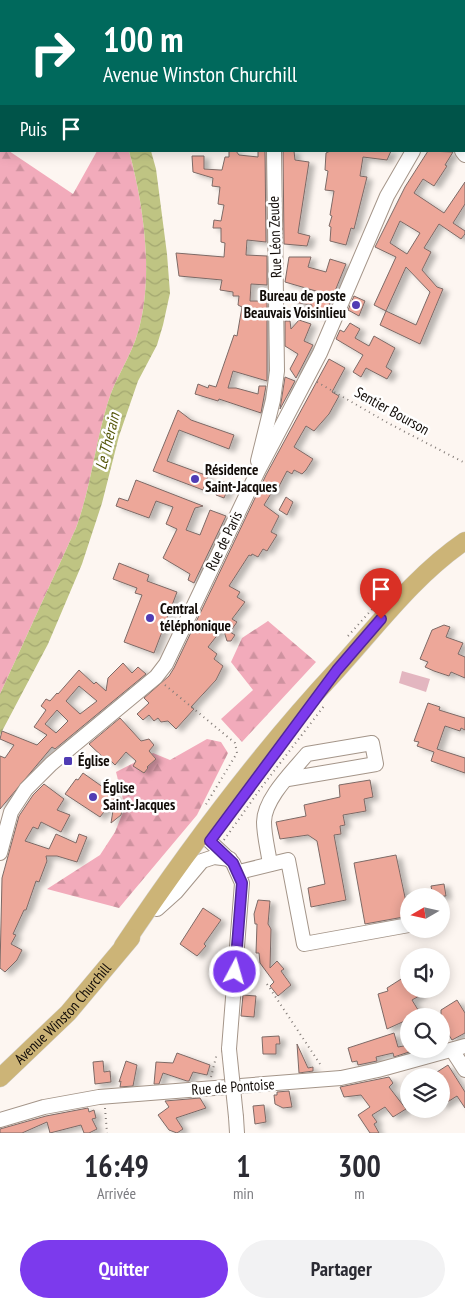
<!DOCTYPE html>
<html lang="fr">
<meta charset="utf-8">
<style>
body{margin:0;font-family:"PT Sans Narrow",sans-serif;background:#f2f2f3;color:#2b2b33;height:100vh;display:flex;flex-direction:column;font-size:19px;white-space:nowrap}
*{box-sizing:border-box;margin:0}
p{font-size:16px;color:#7c7c81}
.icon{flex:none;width:28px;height:28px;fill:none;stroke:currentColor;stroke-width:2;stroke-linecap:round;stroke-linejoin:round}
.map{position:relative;height:1133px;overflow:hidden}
.drawer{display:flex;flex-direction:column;background:#fff;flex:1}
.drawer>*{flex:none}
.hud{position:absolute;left:0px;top:0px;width:465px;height:152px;box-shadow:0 2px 12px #0003;background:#00695c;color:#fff;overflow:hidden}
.needle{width:32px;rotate:261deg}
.controls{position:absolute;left:400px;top:888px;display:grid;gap:10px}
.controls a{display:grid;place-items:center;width:50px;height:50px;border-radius:50%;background:#fff;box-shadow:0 2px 12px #0003;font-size:25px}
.pin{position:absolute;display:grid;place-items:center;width:42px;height:42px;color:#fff;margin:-51px -21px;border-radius:50% 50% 50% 0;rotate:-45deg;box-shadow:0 0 5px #0007}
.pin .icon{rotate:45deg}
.me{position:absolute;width:55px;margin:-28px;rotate:6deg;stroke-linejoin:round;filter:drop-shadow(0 0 4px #0008)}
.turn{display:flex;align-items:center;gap:18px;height:105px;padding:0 20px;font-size:22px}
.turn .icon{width:65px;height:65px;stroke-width:2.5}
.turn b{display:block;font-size:35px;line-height:42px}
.then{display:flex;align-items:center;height:48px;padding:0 20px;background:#0003;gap:10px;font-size:19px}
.eta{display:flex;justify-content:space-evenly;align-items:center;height:85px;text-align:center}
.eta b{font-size:30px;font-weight:600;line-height:35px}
.cta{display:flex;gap:10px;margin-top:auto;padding:10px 20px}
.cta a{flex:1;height:58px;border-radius:30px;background:#7c3aed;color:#fff;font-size:20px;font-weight:600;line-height:58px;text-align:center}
.cta a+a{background:#f2f2f3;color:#2b2b33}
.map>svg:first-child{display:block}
.grass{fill:#e3b6c0}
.forest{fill:url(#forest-firs)}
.water{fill:url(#water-waves)}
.building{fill:#eda799;stroke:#7d6a66;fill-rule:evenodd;filter:url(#shadow)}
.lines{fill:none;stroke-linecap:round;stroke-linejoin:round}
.minor-casing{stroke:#a49589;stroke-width:16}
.major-casing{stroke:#d4d3d3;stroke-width:19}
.path{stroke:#827b77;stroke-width:2;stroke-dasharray:1 4;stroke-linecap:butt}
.minor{stroke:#fff;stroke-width:14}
.major{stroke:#ccb477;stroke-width:18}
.minor-bridge-casing{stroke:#a49589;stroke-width:16;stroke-linecap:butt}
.minor-bridge{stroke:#fff;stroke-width:14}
.route-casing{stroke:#51269a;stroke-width:12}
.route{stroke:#7c3aed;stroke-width:9}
.poi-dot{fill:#503cb4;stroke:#fff;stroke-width:2}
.labels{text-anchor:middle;stroke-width:5;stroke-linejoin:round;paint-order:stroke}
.street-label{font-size:15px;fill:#120c08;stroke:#fff}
.poi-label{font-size:15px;font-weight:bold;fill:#120c08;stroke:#fff;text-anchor:start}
.water-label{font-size:16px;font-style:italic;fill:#545608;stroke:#fff}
</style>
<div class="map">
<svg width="465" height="1133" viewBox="0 0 465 1133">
<defs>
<pattern id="forest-firs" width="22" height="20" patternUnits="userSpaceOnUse" patternTransform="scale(1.25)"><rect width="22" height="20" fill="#f2abbb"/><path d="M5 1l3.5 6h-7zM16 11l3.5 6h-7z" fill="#ce929f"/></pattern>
<pattern id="water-waves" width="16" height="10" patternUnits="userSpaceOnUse" patternTransform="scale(1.25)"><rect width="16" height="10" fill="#bfc483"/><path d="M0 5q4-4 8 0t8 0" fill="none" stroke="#a3a770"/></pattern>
<filter id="shadow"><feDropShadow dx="5.5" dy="3" stdDeviation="2.5" flood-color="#0004"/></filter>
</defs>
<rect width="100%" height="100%" fill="#fdf6f1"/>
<path class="grass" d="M402,671L430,679L426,692L399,683Z"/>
<g class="forest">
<path d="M0,150L9,151L73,194L97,151H129C144,206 154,278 138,332C131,357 115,378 108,402C95,444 91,487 76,528L0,694Z"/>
<path d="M268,621L316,662L242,742L221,719L253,690L231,662L242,638Z"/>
<path d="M207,739L221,742L228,753L197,815L119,908L47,889L100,855L115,832L125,807L116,772L153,753L170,760Z"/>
</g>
<path class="water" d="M129,151H151L156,169L167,254L170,293L163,325L157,345L138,381L119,436L102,503L82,564L48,644L0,735V694L76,528C91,487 95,444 108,402C115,378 131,357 138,332C154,278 144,206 129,151Z"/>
<g class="building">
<path d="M229,151H236L239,155L258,157V151H265L266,242L247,240L246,255L267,256V285L251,284L250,301H267V381L233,371L228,388H236L258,394L259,386H266L261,413L219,399L218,401L195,394L198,384L208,388L209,385L216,387L234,335L237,336L242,307L238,305L239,296H233V292L220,290L222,280L179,276L176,253L224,257L225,243L221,242V228H213L214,220L221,221L224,205L218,204L220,187L212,186L213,178L193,172L192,156H204V169L220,170H222L225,157H229Z"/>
<path d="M283,151H294L295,160L309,162L298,233L310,236L307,246L284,244Z"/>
<path d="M330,151H391L387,160L363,157L360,176L367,177L354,229L351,228L346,245L330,241L331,227L329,226L332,216L330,215L334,191L325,190L328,171L325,170L326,153Z"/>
<path d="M428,151L453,152L445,165L447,166L434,186L423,179L414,193L444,213L465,182V204L453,223L465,231V234L461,239L439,224L424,248L431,252L422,270L437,287L443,289L420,344L380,325L386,311L374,305L396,257L375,247L405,187ZM400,221L420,233L407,254L390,243ZM406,267L430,292L416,325L386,311Z"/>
<path d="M289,257H311L308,267L326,272L330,259L346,264L333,296L285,282Z"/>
<path d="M354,296L365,301L359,316L348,310Z"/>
<path d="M294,297L332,298L325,316L310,313L312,305L293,302Z"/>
<path d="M299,320L311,324L304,341L313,345L296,378L290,369L298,354L285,346V321H290L291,329Z"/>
<path d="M350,323L360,329L355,338L369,346L374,336L395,348L386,367L392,371L387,379L366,368L361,377L353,372L363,355L336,339L340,330L344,332Z"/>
<path d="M329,359L345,368L332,392L339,396L329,414L314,431L306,426L294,447L313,459L306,470L302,474L294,470L292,474L287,471L275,494L272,492L264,505L279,516L271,532L277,535L267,551L263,549L258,557L252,554L251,556L249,555L229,586L240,592L237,597L245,602L232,619L237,622L230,632L235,635L231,641H227L223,628L208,647L217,654L214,659L223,666L216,680L191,707L194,709L176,729L168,721L161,722L158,718L154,721L149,715L143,720L137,714L149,703L144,698L169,676L174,668L266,475Z"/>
<path d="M285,377L295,381L280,409Z"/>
<path d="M178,410L191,420L234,435L229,449L179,430L167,461L208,476L203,490L153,471Z"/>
<path d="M136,480L203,506L195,508L186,530L200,535L210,510L226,516L194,583L188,580L190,574L163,558L177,529L166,524L173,507L156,501L149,518L116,506L119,498L128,501Z"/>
<path d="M221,481L230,484L224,498L216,495Z"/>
<path d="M286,497L293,502L287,515L279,510Z"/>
<path d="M119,563L149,575L147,581L177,592L154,653L124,642L142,595L135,593L137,588L113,579Z"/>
<path d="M444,625L450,627L446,637L463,643L458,654L465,657V678L451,672L449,676L434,671L425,667L428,662L420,659L432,630Z"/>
<path d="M123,663L132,673L138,667L146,674L55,749L52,747L0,809V756L5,758L14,745L0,739L2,731L37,745L47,735L34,727L46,710L41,706L46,699L50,701L57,693L58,694L79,670L94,684L96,682L106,691L108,678ZM79,686L97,701L80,714L66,701ZM57,710L68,721L56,733L45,724Z"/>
<path d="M428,703L440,707L439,710L465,718V730L461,728L460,731L445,726L437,749L465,758V773L431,761L434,752L417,746L419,742L414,741Z"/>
<path d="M120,718L141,741L149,739L154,745L149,751L156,759L147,767L148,768L144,773L133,766L136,761L126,752L115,765L109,759L107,761L89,744Z"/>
<path d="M83,773L124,802L121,815L111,823L115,798L100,817L65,794L76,779L78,780Z"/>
<path d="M370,780L373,797L364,799L366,811L343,815L345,825L340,826L341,834L334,835L346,900L311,907L308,888L325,884L317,841L308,835L280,839L276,822L306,816L304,805L340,797L339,785Z"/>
<path d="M44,784L64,799L57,810L70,815L61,832L41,822L38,829L33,827L25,841L49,849L56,834L76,843L79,834L87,837L77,862L57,856H46L47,861L39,882L36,881L26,910H24L13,934L16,935L11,944L22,950L17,960L5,972L0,968L2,878L19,816L33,795Z"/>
<path d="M396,855L409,916L365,924L354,863Z"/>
<path d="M444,884L446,896H433L431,886Z"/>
<path d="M258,900L270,901L268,924L271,929L270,968L277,961L284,969L281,971L291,985L278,996L270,986L274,982L260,963L259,953H256L257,924H255L254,914Z"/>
<path d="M203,908L221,920L204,944L206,946L197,956L180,944Z"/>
<path d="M409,974V989H417L421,995L412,1000L420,1013L409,1016V1019L387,1029L378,994L388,991L387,988Z"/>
<path d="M243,995L256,996L254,1017L241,1016Z"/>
<path d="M457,1000L465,1013V1033L452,1040L441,1023V1010Z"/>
<path d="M394,1033L398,1047L409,1045V1052L394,1057L393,1053L376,1057L377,1061L358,1065L357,1061L352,1062L348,1048Z"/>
<path d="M279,1036L280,1044H276V1054H263L262,1037Z"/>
<path d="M297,1044L308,1068L313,1067V1071L299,1073Z"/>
<path d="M177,1053L210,1065L207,1075L193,1072L189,1081H187L163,1073L159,1084H154L156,1062L173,1063Z"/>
<path d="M103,1061L104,1072L110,1071L111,1082L95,1084L93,1062Z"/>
<path d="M126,1061L137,1065L133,1086L120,1087L121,1081L119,1082Z"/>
<path d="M448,1065L465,1092V1108L457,1096L441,1106V1097L449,1092L437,1072Z"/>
<path d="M389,1077L393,1083L389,1087L406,1109L393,1117L385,1107L372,1115L377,1122L374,1124L379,1133H370L358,1115L370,1107L361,1095L344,1097L340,1087Z"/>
<path d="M289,1091L292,1107L283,1108L275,1104L274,1095H277V1092Z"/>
<path d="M200,1098L206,1108L176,1118L183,1129L177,1133L169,1130L158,1115L169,1107L165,1101Z"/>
<path d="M264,1105L266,1122L255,1124L253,1106Z"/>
<path d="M88,1108L89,1112L94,1110L96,1118L92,1119L97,1129L89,1133H84L81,1125L50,1133L47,1122L22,1133H0V1129L46,1116Z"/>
</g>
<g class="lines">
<g class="minor-casing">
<g id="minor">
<path d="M242,0V1"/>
<path d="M464,85L465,83"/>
<path d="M462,151L465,155"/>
<path d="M258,461L273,400L277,371L274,151"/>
<path d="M202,834L233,863L242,883L229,1049"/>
<path d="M0,853L11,812L26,789L51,764L156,677L166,664L258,471L320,353L387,196L413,151"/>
<path d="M270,864C268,850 264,835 264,822C264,799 293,771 307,754L372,743L376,764L288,779"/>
<path d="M239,872L288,860L304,944L409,925"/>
<path d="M157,909L176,892L202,861L214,857L230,859"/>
<path d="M452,1050L465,1070"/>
<path d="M236,1117L237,1133"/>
<path d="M0,1120L44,1107L99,1097L341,1078L378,1070L465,1046"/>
</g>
</g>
<g class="major-casing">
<g id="major">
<path d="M123,946C188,849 258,755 337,670C378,625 414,576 465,541"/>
<path id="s1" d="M0,1078L68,1013L131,938"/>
</g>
</g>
<g class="path">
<path d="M317,382L388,423L465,463"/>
<path d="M348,636L375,606"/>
<path d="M165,685L235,743L237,753L205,806"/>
<path d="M224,840L261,788L324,706"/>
<path d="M267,984L322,1067"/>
<path d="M211,1077L217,1053"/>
<path d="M105,1108L107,1133"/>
</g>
<use href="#minor" class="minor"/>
<use href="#major" class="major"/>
<g class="minor-bridge-casing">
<path id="minor-bridge" d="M229,1049L236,1117"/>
</g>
<use href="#minor-bridge" class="minor-bridge"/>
</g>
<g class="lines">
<g class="route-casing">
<path id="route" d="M235,972L242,883L233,863L210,841L337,670L381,619"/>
</g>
<use href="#route" class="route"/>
</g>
<g class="poi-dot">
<circle cx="356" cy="305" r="5"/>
<circle cx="195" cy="479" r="5"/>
<circle cx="150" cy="618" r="5"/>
<rect x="63" y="756" width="10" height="10" rx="2.5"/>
<circle cx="93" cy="797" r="5"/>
</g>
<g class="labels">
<g class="street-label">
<text transform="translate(275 237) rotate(-92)" y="5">Rue Léon Zeude</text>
<text transform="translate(392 411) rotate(29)" y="5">Sentier Bourson</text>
<text transform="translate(224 541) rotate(-64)" y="5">Rue de Paris</text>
<text dy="5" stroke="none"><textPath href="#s1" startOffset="90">Avenue Winston Churchill</textPath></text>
<text transform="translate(233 1087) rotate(-4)" y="5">Rue de Pontoise</text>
</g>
<g class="poi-label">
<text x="346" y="301" text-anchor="end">Bureau de poste<tspan x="346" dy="17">Beauvais Voisinlieu</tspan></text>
<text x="205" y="475">Résidence<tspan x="205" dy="17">Saint-Jacques</tspan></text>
<text x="160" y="614">Central<tspan x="160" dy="17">téléphonique</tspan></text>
<text x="78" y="766">Église</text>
<text x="103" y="793">Église<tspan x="103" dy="17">Saint-Jacques</tspan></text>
</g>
<g class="water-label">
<text transform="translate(107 441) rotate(-76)" y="6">Le Thérain</text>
</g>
</g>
</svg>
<div class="controls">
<a><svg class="needle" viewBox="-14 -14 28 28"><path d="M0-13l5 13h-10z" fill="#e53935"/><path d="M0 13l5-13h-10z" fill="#7c7c81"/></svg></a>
<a><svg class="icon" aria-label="sound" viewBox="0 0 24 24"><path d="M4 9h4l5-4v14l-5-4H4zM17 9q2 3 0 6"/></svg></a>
<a><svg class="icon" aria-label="search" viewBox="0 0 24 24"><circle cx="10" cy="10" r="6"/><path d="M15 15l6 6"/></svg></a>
<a><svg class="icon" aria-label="layers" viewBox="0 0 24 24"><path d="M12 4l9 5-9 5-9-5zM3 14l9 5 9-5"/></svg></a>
</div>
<div class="pin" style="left:381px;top:619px;background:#d93025"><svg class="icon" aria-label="arrive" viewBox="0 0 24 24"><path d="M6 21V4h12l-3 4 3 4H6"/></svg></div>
<svg class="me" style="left:235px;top:972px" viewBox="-20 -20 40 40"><circle r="17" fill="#7c3aed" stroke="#fff" stroke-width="3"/><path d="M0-11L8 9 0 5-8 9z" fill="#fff"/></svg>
<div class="hud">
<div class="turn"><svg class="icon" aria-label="right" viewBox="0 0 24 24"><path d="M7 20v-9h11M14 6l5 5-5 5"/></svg><div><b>100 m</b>Avenue Winston Churchill</div></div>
<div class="then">Puis<svg class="icon" aria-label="arrive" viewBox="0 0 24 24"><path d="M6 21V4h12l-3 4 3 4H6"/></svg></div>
</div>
</div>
<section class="drawer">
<div class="eta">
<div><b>16:49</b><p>Arrivée</p></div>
<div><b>1</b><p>min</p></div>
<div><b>300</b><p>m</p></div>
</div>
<div class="cta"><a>Quitter</a><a>Partager</a></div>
</section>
